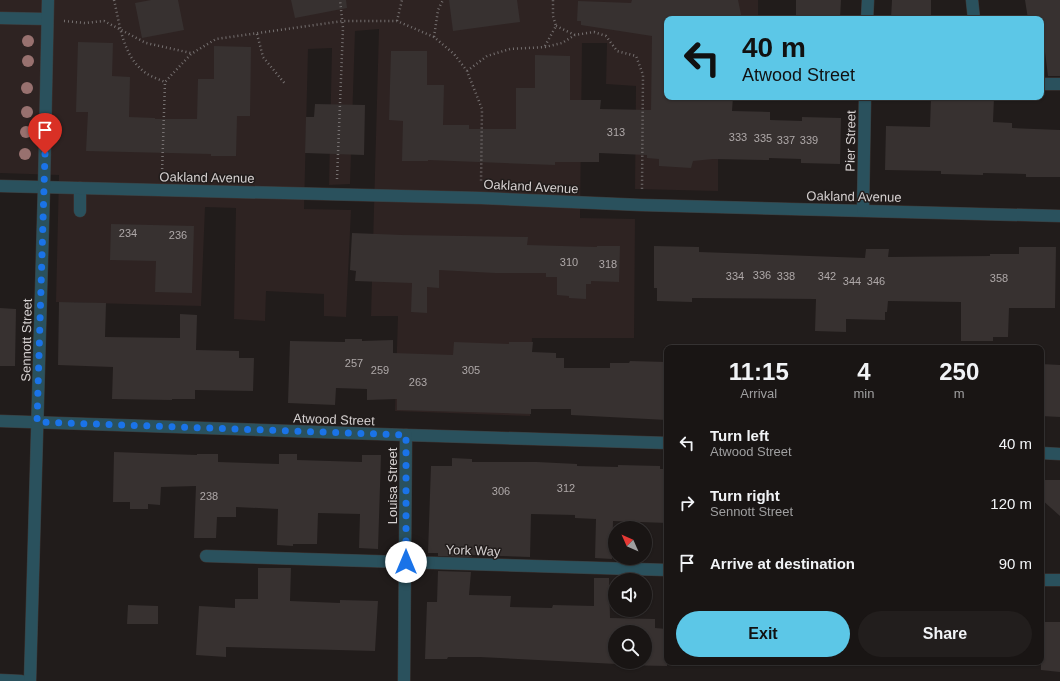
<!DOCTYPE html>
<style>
body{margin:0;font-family:Arial,sans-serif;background:#221e1d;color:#f1f3f6;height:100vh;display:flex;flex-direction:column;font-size:15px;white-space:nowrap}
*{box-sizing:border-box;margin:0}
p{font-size:13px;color:#9f9fa0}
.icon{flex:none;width:22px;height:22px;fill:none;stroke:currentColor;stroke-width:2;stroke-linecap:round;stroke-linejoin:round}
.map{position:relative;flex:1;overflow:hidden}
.details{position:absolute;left:664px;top:345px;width:380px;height:320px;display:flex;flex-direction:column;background:#191514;border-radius:8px;box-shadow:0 1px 3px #0004,0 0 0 1px #373434}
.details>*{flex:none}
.banner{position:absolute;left:664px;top:16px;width:380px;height:84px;border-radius:8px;box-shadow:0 1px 3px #0004,0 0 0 1px #373434;background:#5cc7e7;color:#111;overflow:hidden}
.needle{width:26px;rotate:315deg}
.buttons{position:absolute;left:608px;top:521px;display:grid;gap:8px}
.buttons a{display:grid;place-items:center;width:44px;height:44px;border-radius:50%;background:#191514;box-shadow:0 1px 3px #0004,0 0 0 1px #373434;font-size:20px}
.pin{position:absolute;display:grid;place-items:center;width:34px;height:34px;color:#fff;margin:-41px -17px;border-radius:50% 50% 50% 0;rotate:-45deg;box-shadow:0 0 4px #0007}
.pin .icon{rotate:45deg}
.me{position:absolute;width:44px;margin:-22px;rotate:0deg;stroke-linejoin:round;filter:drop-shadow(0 0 3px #0008)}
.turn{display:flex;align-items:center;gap:14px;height:84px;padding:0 12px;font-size:18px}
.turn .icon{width:52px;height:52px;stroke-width:2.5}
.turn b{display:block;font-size:28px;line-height:34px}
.eta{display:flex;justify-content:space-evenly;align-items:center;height:68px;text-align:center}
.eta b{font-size:24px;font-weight:700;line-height:28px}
.action{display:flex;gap:8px;margin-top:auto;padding:8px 12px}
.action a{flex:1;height:46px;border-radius:24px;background:#5cc7e7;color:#111;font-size:16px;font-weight:700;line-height:46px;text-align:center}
.action a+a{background:#221e1d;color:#f1f3f6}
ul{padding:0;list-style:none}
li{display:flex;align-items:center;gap:12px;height:60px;padding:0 12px}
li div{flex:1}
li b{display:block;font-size:15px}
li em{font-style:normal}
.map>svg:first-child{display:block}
.built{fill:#2e2322}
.building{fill:#373130;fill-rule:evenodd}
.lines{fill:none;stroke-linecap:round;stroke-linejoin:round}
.lane-casing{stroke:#3e3938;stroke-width:13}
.street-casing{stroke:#3e3938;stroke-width:13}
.path{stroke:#767171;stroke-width:2.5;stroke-dasharray:1 3;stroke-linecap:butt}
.lane{stroke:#2a515d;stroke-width:12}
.street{stroke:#2a515d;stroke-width:12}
.tree{fill:#98716f}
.route{stroke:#1a73e8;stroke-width:7;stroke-dasharray:0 12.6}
.labels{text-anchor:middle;stroke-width:3;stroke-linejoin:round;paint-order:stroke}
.number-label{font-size:11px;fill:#aea8a8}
.street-label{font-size:13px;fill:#d5d0d0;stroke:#211c1b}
</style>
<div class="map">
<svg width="1060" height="681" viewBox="0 0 1060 681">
<rect width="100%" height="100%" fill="#211c1b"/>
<path class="built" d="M0,0H758V19H667V97H718V191L635,189L636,86L606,84L607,43H582L580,218L635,219L634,338H532L530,416L395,411L398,316H371L379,29L355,31L350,184L329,185L332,48L308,49L304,209L351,210L346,317L324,316V294L266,291L265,321L234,319L236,208L205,207L201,306L56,302L59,175L0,173Z"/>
<g class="building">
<path d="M151,0H178L184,30L142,38L135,3Z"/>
<path d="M291,0H346L347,8L295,18Z"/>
<path d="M449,0H517L520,22L453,31Z"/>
<path d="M632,0H738L742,19H667V97H733L732,111L770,112V120L802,121V117L841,118L840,164L801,163V159L769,158V160L713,159L693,161L691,168L659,166V159L647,158V155L599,153V162H555V165L428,160V161H402L403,121L389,120L391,51H427V85H444L443,125H469V129H516V88H535V55L570,56V100H601L600,109L651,110L652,36L581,25V21H577L578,1L631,3Z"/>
<path d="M796,0H841L840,19H796Z"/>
<path d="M892,0H931V19H891Z"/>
<path d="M1025,0H1060V76H1048L1045,52H1041V19H1028Z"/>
<path d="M78,42L113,43L112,76L130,77L129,117L155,118V119H197L198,79H214V46L251,47L250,116H237L236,156H211V154L86,151L88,112H76Z"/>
<path d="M931,97H994L993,122L1012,123V128L1060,130V177H1026V174L983,173V175L941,174V171L885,170L886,126L930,127Z"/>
<path d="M315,104L365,105L364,155L305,153L306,117H314Z"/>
<path d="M111,224L194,226L192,293L155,292L156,261L110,260Z"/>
<path d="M352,233L402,235L528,237L527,245L597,247V246H620L619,282L591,281V284H586V299L569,298V296L557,295V277H546V273H495L439,270V288L427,287V313L411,312L412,283L355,281L356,271L350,270Z"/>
<path d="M654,246L699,247V252L865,258L866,249H889L888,257L990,256V254H1019V247H1056L1055,308H1009L1008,337H993V341H961V302L888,301L887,312H885V320L846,319V332L815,331L816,299L692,298V302L657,301V288H654Z"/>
<path d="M59,302L106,303L105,337L180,338V314L197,315L196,350L239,351V358H254L253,391L195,390V399H172V400L112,399L113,367L58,365Z"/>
<path d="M0,308L16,309L15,366H0Z"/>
<path d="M345,339H362V341L393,340V353L453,355L454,342L509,344V342H533L532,352L556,353V358H564V368H610V363H629L630,361L667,362V420L571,415V409H531V414L397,410V399L367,400V389L336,388L335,405L288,403L290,341L345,342Z"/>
<path d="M1041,364L1060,365V417L1041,416Z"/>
<path d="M114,452L197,455V454H218V462L279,464V454H297V460L362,462V455H381L378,549L359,548L360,514L318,513L317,544H293V546L277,545L278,509L236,507V517H217L216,538H194L196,486L161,487L160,505L148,504V509H130V502H113Z"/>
<path d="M452,458L472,459V462H537L577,464V466L618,467V465L660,466V469H667V523L613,521L612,559L595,558L596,519L575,518V515L531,514L530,557L472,555V557L438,556V553H428L431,466H452Z"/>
<path d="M1041,480H1060V516L1041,499Z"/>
<path d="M258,568H291L290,601L340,603V600L378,601L375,651L226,647V657L196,655L199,606L235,608V599H258Z"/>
<path d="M438,571L471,572L469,595L511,596L510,607L552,608L553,605L594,606V578H609L610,618L655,619V628L667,629V666L617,665V664L480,657H448L447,659H425L427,602H437ZM615,632H645V662H615Z"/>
<path d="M128,605L158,606V624H127Z"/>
<path d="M1041,622H1060V672L1041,670Z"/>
</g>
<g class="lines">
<g class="lane-casing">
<g id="lane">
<path d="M972,0L974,19"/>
<path d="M0,18L47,19"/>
<path d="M1041,84H1060"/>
<path d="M80,188V211"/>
<path d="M206,556L667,570"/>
<path d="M1041,580H1060"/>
</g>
</g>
<g class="street-casing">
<g id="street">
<path d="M867,19L868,0"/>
<path d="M0,186L481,198L641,205L1060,216"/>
<path d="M863,210L865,97"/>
<path d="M0,421L406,435L667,443"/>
<path d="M1041,453L1060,454"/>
<path d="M0,680L21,681"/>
<path d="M30,681L44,187L48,0"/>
<path d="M404,681L406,435"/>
</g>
</g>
<g class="path">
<path d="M114,0C120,25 122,53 143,71C149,76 158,79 165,82"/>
<path d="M64,21L85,23L104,21L146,43L191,53"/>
<path d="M397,21L402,0"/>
<path d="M556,26L575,35"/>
<path d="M257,34L263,57L286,85"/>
<path d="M434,37L438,10L443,0"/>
<path d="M545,46L556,26L553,16V0"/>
<path d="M467,71L487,56L510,49L545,47L562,43L575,35L594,32L606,36L617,51L636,56L643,75L642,189"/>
<path d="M162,173L165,82L191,54L216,39L343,21H397L434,37L454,54L467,71L482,109L481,183"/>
<path d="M337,179L343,28L340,0"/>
</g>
<use href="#lane" class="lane"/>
<use href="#street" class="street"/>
</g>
<g class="tree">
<circle cx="28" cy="41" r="6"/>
<circle cx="28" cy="61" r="6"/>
<circle cx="27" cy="88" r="6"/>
<circle cx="27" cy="112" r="6"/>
<circle cx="26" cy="132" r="6"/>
<circle cx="25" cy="154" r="6"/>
</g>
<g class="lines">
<path class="route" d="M45,154L37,422L406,435V562"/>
</g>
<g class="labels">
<g class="number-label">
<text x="616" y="136">313</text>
<text x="738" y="141">333</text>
<text x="763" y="142">335</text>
<text x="786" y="144">337</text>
<text x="809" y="144">339</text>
<text x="128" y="237">234</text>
<text x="178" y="239">236</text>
<text x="569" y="266">310</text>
<text x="608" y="268">318</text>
<text x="762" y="279">336</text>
<text x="735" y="280">334</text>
<text x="786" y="280">338</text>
<text x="827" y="280">342</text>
<text x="999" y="282">358</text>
<text x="852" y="285">344</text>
<text x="876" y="285">346</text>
<text x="354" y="367">257</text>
<text x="380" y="374">259</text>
<text x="471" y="374">305</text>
<text x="418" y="386">263</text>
<text x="566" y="492">312</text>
<text x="501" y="495">306</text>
<text x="209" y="500">238</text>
</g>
<g class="street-label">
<text transform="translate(850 141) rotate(-89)" y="5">Pier Street</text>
<text transform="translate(207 177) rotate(1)" y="5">Oakland Avenue</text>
<text transform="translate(531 186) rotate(3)" y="5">Oakland Avenue</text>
<text transform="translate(854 196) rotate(1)" y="5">Oakland Avenue</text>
<text transform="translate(26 340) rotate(-89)" y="5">Sennott Street</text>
<text transform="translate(334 419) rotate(2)" y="5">Atwood Street</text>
<text transform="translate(392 486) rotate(-90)" y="5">Louisa Street</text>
<text transform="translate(473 550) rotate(2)" y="5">York Way</text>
</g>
</g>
</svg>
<div class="buttons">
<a><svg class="needle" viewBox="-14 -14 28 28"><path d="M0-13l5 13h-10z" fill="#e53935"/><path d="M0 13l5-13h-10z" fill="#9f9fa0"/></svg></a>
<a><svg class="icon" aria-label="sound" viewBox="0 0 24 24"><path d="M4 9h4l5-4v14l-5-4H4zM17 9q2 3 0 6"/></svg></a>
<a><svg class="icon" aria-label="search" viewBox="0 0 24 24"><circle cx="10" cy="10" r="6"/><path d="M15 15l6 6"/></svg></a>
</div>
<div class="pin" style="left:45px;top:154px;background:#d93025"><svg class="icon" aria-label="arrive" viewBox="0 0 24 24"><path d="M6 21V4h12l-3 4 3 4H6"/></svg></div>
<svg class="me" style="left:406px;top:562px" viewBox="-20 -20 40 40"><circle r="19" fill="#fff"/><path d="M0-13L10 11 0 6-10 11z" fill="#1a73e8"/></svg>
<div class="banner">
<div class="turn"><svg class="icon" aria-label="left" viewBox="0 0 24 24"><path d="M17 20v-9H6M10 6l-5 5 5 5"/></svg><div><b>40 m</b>Atwood Street</div></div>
</div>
<section class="details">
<div class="eta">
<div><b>11:15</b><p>Arrival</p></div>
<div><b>4</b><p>min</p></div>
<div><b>250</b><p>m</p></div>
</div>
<ul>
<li><svg class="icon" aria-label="left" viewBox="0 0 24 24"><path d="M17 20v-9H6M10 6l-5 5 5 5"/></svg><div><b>Turn left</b><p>Atwood Street</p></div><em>40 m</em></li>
<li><svg class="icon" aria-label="right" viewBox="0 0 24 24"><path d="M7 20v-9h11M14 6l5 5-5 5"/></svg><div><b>Turn right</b><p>Sennott Street</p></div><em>120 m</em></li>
<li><svg class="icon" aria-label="arrive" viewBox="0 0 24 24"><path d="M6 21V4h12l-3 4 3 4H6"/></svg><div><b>Arrive at destination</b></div><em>90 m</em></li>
</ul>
<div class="action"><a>Exit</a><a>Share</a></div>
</section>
</div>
